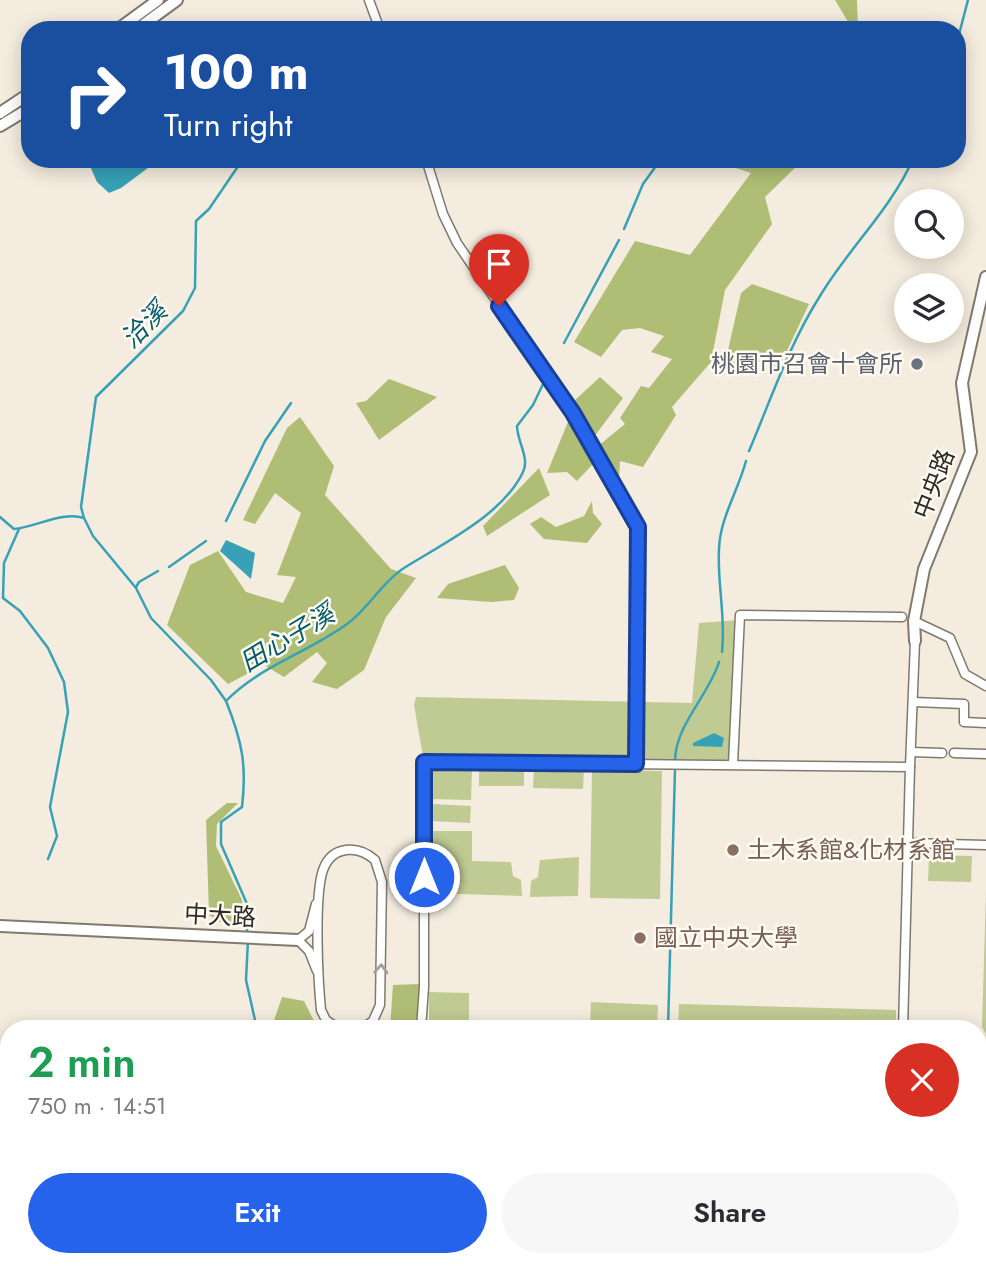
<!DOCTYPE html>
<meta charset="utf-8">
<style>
body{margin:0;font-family:Jost,"Noto Sans TC",sans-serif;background:#f7f7f7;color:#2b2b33;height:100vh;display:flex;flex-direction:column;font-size:26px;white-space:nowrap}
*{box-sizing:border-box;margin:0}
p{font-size:23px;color:#7c7c81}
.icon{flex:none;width:38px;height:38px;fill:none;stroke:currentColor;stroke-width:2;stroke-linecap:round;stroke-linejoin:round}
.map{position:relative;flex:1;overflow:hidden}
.details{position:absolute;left:0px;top:1020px;width:987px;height:247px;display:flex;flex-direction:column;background:#fff;border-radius:28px 28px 0 0;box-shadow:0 4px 18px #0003}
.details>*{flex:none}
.guide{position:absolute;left:21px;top:21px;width:945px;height:147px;border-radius:28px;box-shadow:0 4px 18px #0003;background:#1a4fa0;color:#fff;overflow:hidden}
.controls{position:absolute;left:894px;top:189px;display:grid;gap:14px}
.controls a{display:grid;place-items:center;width:70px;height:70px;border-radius:50%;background:#fff;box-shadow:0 4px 18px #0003;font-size:35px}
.pin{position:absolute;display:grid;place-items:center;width:60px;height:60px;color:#fff;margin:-72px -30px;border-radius:50% 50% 50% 0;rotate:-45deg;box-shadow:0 0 7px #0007}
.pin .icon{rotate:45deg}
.me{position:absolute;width:77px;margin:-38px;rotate:0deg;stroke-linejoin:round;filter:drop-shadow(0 0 5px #0008)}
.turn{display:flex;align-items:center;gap:24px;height:147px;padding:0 28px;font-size:32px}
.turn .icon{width:91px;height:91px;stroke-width:2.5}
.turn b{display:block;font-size:49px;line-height:60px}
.round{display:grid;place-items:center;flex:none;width:74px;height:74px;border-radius:37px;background:#f7f7f7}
.summary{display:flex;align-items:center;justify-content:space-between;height:119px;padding:0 28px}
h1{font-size:42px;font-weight:600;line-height:52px;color:#1e9e55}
.button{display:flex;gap:14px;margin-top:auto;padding:14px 28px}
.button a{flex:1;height:80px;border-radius:42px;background:#2563eb;color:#fff;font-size:28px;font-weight:600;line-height:80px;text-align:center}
.button a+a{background:#f7f7f7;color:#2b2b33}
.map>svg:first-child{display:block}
.green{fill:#bfcb92}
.forest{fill:#afbe74}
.water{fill:#37a1b7}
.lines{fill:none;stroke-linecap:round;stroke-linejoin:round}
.stream{stroke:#37a1b7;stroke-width:2.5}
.street-casing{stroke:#80796d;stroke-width:11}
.secondary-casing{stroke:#80796d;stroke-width:14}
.street{stroke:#fff;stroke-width:8}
.secondary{stroke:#fff;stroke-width:10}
.oneway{stroke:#a0a09d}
.route-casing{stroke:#184099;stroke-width:18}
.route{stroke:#2563eb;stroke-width:12}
.worship-dot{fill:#6b7280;stroke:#fefaf1;stroke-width:2.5}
.education-dot{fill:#8d6e63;stroke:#fefaf1;stroke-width:2.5}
.labels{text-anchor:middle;stroke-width:5;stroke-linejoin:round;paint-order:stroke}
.worship-label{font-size:24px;fill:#5b616d;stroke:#fefaf1;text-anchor:end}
.street-label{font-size:24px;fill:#2d2b25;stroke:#fefaf1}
.education-label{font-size:24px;fill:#785e54;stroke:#fefaf1;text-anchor:start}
.water-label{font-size:26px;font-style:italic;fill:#015d6d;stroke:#fefaf1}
</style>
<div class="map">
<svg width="986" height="1266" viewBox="0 0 986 1266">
<rect width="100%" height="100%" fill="#f4ecde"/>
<g class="green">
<path d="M740,620L733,764L424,762L414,705L416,697L692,703L699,623Z"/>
<path d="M430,767L472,769L471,800L429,799Z"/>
<path d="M479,767L524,768V786H479Z"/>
<path d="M534,767H584L583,789L533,788Z"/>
<path d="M592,770L662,771L660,899L590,898Z"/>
<path d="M431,804L471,806L470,823L431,821Z"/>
<path d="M430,831H472V861L511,862L513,876L521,880L522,896L429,893Z"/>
<path d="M929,855L972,856L971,882L928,881Z"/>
<path d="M579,857L578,896L530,897L531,881L538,877L540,860Z"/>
<path d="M986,892V1034L982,1027Z"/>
<path d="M429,992L469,993V1029H429Z"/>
<path d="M591,1002L658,1005L657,1029H590Z"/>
<path d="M679,1004L896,1010V1029H678Z"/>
</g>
<g class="forest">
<path d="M835,0H857L858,30H853Z"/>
<path d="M708,159H804L765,197L772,224L725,290L711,362L672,407L676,415L643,467L620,461L619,478L597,447L625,424L620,418L641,386L649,388L672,359L651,352L664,336L640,328L622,330L601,357L574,342L635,241L690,255L751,173Z"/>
<path d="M752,284L809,304L777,372L765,360L723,372L741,293Z"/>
<path d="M600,377L623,398L594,437L573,402Z"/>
<path d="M389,379L437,397L379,440L356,403L366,401Z"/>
<path d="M300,417L334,466L325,495L391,569L416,578L386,617L364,670L337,689L312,682L327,663L317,652L284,677L264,665L228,684L167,625L190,565L218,551L246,592L283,603L296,577L277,575L301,513L275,493L255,524L243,520L287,428Z"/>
<path d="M570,417L594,463L577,481L567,472L547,473Z"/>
<path d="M539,468L550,495L487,536L483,526Z"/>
<path d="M592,501L593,513L602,524L587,543L544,539L530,524L541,517L556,527L584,516Z"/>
<path d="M505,565L519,588L514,600L492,602L437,598L448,584Z"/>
<path d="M227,803H238L217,824L216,846L242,900L244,925H225L209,915L206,820Z"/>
<path d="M420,984L419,1029H390L393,985Z"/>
<path d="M282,997L304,1001L318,1029H271Z"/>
<path d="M284,1258H383L396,1266H282Z"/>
</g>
<g class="water">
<path d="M87,159H160L121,188L109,193L97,182Z"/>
<path d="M226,540L255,553L251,579L220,551Z"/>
<path d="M714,733L724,738L722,747L693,746V743Z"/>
<path d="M858,1258H935L937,1266H850Z"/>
</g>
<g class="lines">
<g class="stream">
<path d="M957,42L968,0"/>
<path d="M624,229L643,184L661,159"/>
<path d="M564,343L619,240"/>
<path d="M749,451C771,399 790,343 820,296C848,249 891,209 913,159"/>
<path d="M0,517L14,529C36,527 63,511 84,518L93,536L136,588L151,618L211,680L226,701"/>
<path d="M84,518L81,507L96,397L183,311L195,288L196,221L209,209L243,159"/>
<path d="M226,521L265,441L291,403"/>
<path d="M19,529L4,563L3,598L20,611L48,648L64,682L68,712L50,807L57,836L48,859"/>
<path d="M169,567L206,541"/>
<path d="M136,587L139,582L158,571"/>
<path d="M722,652C726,616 717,584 719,549C720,518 738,491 746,461"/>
<path d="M675,760C676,724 709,695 719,662"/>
<path d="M247,934V904L221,844V822L242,807C247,765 242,741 226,701C260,666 307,653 347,624C368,609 382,582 404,568C442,544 503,515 523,472C530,458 517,441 517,426L533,405L544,382"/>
<path d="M248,940L246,980L257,1029"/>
<path d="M668,1029L675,769"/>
<path d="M230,1266L231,1258"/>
<path d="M660,1266V1258"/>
</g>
<g class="street-casing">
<g id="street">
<path d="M369,0L380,30"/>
<path d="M426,159L443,214L457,243L573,413L638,527L636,764"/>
<path d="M914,621L950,638L965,674L986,686"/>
<path d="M913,702L964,704V722L986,723"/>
<path d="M911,752L942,753"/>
<path d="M954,753L986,754"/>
<path d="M733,764L740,615L902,617"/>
<path d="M910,767L915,641"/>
<path d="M908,843L986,845"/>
<path d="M316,904L309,931L298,940L309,951L317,971"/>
<path d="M339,1029L326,1020L321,1010C318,980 314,896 323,870C332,845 358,845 375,860L382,882L380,1005L373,1021L361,1029"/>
<path d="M421,1029L424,987V762L910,767L903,1029"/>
<path d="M978,1141H986"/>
<path d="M587,1266V1258"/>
<path d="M664,1266V1258"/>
</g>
</g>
<g class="secondary-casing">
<g id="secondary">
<path d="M117,30L158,0"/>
<path d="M136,30L177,0"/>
<path d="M0,113L30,93"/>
<path d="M0,126L30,108"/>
<path d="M915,641L914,621L924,569L971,452L962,383L986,277"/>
<path d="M0,926L298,940"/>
</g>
</g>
<use href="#street" class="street"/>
<use href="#secondary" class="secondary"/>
</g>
<defs><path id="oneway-chevron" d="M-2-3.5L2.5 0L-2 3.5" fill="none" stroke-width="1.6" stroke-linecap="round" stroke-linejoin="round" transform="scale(1.75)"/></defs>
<use class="oneway" href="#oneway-chevron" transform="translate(381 969) rotate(-87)"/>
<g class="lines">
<g class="route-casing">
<path id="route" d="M424,877V762L636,764L638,527L573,413L499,306"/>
</g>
<use href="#route" class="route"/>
</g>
<circle class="worship-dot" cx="917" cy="364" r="7"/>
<g class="education-dot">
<circle cx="733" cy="850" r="7"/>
<circle cx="640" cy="938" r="7"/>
</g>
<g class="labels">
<g class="worship-label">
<text x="903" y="372">桃園市召會十會所</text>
</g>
<g class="street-label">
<text transform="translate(934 484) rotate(-69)" y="8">中央路</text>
<text transform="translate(220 916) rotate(3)" y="8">中大路</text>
</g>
<g class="education-label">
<text x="747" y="858">土木系館&amp;化材系館</text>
<text x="654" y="946">國立中央大學</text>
</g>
<g class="water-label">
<text transform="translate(144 325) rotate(-45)" y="9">洽溪</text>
<text transform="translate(287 638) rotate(-31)" y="9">田心子溪</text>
</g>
</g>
</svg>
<div class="controls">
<a><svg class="icon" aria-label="search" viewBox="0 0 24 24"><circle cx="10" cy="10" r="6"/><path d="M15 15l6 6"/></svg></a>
<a><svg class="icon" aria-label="layers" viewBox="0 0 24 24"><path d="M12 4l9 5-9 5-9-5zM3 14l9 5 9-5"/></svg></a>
</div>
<div class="pin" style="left:499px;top:306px;background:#d93025"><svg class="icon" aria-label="arrive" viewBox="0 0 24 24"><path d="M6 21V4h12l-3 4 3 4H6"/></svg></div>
<svg class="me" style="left:424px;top:877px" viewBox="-20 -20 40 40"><circle r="17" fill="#2563eb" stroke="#fff" stroke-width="3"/><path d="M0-11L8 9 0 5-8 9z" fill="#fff"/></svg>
<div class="guide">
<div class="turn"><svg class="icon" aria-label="right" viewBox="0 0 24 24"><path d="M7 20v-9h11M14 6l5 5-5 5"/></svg><div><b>100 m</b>Turn right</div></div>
</div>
<section class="details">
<div class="summary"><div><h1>2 min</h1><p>750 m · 14:51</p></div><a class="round" style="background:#d93025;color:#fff"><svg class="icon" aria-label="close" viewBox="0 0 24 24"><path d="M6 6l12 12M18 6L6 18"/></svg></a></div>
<div class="button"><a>Exit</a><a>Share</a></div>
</section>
</div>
